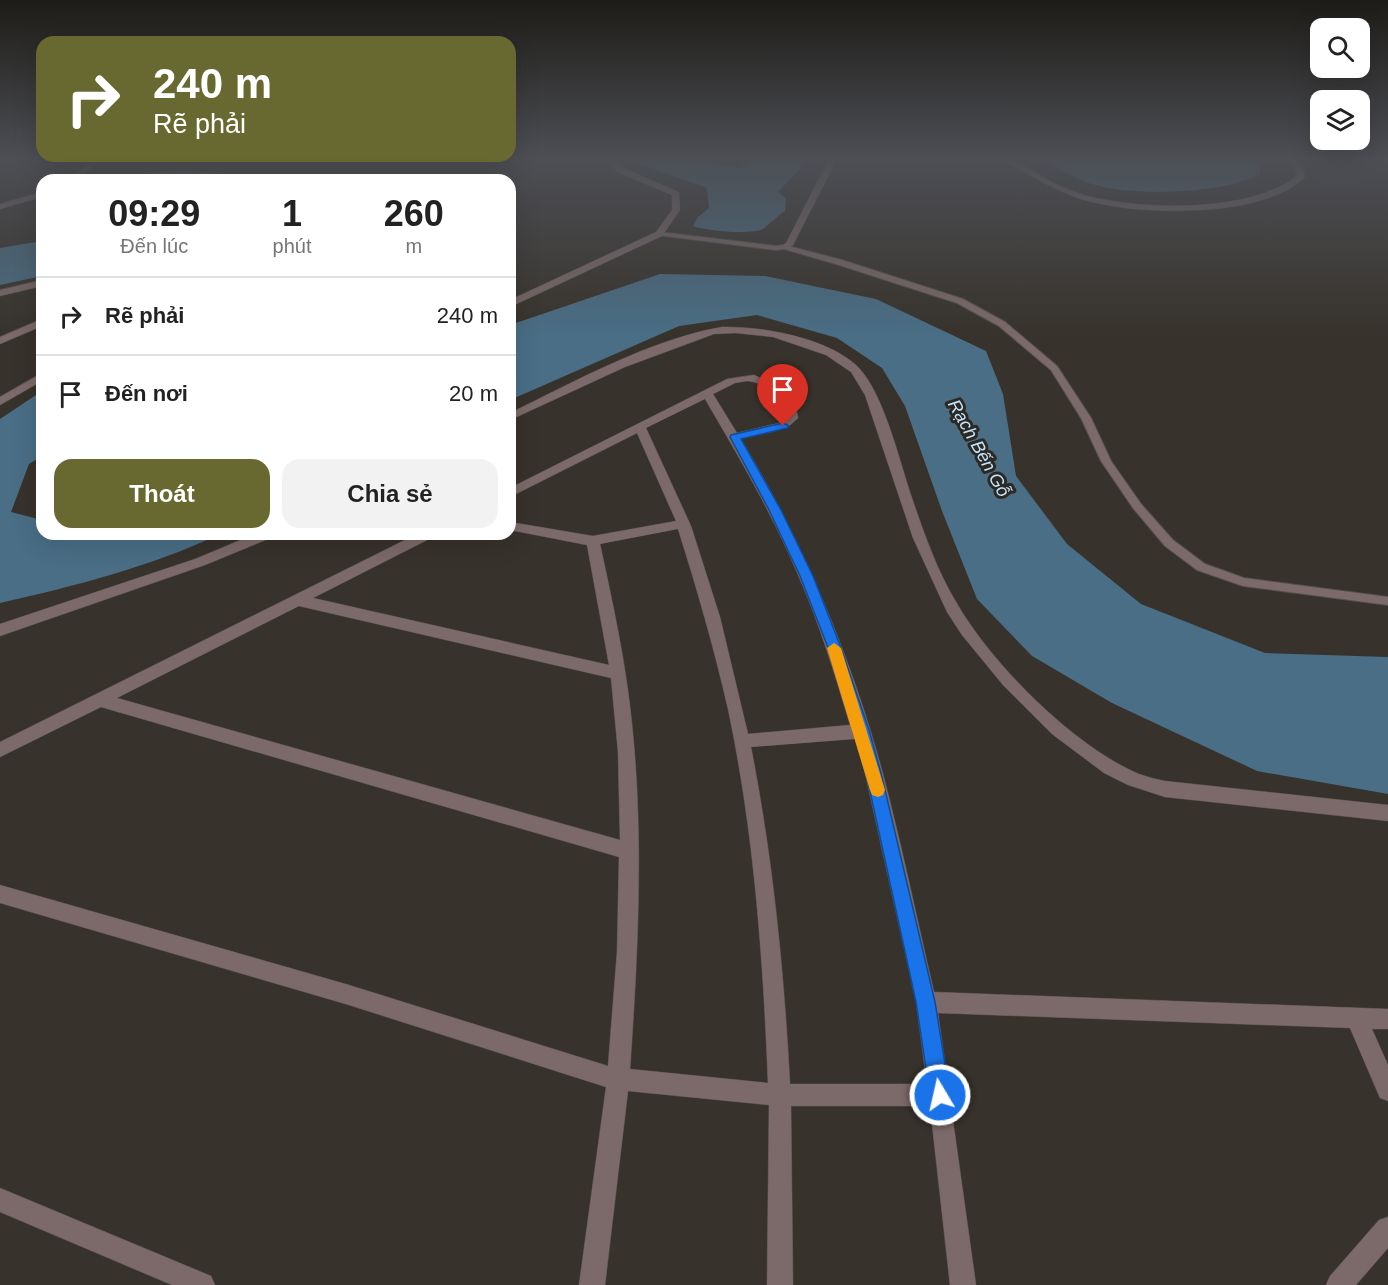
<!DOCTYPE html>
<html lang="vi">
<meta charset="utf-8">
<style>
body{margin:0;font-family:Arial,sans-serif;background:#f2f2f2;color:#222;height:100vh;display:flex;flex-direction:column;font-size:22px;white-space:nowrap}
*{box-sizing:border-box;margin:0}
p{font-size:20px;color:#767676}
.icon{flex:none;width:33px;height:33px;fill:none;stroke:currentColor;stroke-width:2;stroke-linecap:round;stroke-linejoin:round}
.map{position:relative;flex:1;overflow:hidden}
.side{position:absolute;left:36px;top:174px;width:480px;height:366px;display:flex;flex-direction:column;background:#fff;border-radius:18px;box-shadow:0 6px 24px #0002}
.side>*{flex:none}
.banner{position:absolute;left:36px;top:36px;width:480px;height:126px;border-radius:18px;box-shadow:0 6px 24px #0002;background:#686930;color:#fff;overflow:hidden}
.controls{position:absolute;left:1310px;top:18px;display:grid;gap:12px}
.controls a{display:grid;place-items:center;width:60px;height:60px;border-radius:12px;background:#fff;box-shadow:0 6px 24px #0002;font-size:30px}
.pin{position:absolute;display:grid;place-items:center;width:51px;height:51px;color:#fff;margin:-62px -26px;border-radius:50% 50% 50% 0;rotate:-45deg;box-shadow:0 0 6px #0007}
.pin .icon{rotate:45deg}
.me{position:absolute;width:66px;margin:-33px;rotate:351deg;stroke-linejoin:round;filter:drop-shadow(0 0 4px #0008)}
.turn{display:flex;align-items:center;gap:21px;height:126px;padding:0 18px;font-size:27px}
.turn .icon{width:78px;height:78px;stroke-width:2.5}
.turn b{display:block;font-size:42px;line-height:51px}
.eta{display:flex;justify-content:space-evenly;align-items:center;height:102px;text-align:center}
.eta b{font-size:36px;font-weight:700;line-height:42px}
.primary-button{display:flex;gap:12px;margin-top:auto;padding:12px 18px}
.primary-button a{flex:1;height:69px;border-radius:18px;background:#686930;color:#fff;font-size:24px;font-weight:700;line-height:69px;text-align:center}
.primary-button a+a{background:#f2f2f2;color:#222}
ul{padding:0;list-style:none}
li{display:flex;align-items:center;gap:18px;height:78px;padding:0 18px;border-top:2px solid #e0e0e0}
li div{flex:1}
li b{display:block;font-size:22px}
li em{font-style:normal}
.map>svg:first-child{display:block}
.water{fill:#496e85}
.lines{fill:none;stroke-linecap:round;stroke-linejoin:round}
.service-casing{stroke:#545049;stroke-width:2}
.minor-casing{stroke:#545049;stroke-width:1}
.service{fill:#7c6969;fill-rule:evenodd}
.minor{fill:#7c6969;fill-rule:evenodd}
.route{fill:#1a73e8;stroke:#114b97;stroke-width:1.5}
.slow{fill:#f59e0b}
.labels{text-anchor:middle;stroke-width:6;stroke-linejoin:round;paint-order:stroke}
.water-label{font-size:18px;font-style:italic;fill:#c0e5fe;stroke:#2d2821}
</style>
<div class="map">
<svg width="1388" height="1285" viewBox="0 0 1388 1285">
<rect width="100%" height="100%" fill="#37322b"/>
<g class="water">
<path d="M631,157H687L739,168L747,164L752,157H811L778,192L786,199L785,211C780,214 766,227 763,229C750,235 707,231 693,226L698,217L709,208L707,188L632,161Z"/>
<path d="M1039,157H1254L1260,165V174C1225,194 1132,197 1092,184C1073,178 1057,167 1039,157Z"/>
<path d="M42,241V276L0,285V248Z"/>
<path d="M660,274L765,276L876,299L986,351L1003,394L1016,476L1067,544L1141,604L1265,653L1388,657V794L1257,771L1112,703L1032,656L977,599L942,511L905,406L882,368L837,338L757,315L679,326L510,400V325Z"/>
<path d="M42,391V456L29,464L11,512L42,520V534H220C150,567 75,586 0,603V419Z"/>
</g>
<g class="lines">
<g class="service-casing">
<g id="service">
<path d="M98,157H104L76,180H69Z"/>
<path d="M659,232L776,246L784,245L842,260L963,299L1005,322L1057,366L1091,418L1111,461L1141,504L1173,540L1205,564L1244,578L1388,597V605L1243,586L1197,570L1165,546L1133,508L1101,461L1081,418L1051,370L999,326L957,303L836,264L784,249L776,250L657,235L656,234Z"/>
</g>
</g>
<g class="minor-casing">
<g id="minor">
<path d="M606,157H613L623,168L679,192L680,210L662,236L510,307V300L656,232L672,210V195L617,172Z"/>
<path d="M830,157H838L793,245L787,249H781L780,247L786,243Z"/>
<path d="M992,157C1018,156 1039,178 1063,187C1075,192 1088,197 1102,199C1156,210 1252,211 1297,176L1294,165L1288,157H1295L1302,165L1305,177C1266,217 1152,215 1101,204C1068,198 1042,182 1013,166C1006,163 998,161 992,157Z"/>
<path d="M183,170L265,178L269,180C241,180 213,176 185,174C156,173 126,180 96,180L100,178Z"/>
<path d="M42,192V197L0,209V204Z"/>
<path d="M42,280V286L0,296V290Z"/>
<path d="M42,319V326L0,344V337Z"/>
<path d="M722,327C761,326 830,338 859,368C885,396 900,464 913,501C925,536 937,570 956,602C991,663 1073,746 1139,774C1147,777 1156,779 1165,781L1388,805V821L1165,797L1128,785L1104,773L1052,734L1003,685L962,635L947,612L913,538L865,395L851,372L826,355L773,337L736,333L714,334L625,367L510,420V413C574,382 651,339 722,327Z"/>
<path d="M42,373V381L0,405V397Z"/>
<path d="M754,375L774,384L797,412L798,418L787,428L741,439C803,542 852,659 883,774C902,846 917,919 934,992L1388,1009V1029H1372L1388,1065V1101L1380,1098L1350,1028L938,1013L976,1285H950L930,1106H791L793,1285H767L769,1105L628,1091L605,1285H579L606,1087L349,1005L0,903V885L349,985L608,1066L617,952L619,857L101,707L0,757V742L417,534H435L433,537L313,598L609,665L587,545L510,530V522L593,536L676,521L637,433L510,497V488L727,379ZM747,381C764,381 784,401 786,417L779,423L737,433L713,394L735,383ZM705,399C739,457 773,515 799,577C820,625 835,675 850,725L748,734L720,617L691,526L646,428ZM678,529C697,589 714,648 728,709C754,832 763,957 768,1083L630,1069C638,955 644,838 632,724C626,663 613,604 600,544ZM299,606L611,678L618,752L620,840L117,698ZM855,739L865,773L916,1002L927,1084H790C784,971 773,859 751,747Z"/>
<path d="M255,534H275L273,537L205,565L0,636V624L195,559Z"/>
<path d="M0,1188L211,1276L215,1285H172L0,1212Z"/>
<path d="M1388,1217V1248L1356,1285H1326L1330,1276L1379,1220Z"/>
</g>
</g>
<use href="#service" class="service"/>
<use href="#minor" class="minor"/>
</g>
<linearGradient id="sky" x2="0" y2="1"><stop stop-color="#1e1c18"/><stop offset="0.47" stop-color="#4d4f55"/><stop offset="1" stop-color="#4d4f55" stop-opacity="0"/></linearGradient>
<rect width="1388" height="337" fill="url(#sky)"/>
<path class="route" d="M783,423L789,426L787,428L741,439L781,510L813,576L840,645L869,730L881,773L935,1002L950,1095L947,1102L940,1105L933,1102L930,1095L916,1002L866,773L854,730L827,645L800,576L769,510L730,437L731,435Z"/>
<path class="slow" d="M834,643L841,648L885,790L883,795L878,797L872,795L870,790L827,648Z"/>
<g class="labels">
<g class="water-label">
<text transform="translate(979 448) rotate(61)" y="6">Rạch Bến Gỗ</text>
</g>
</g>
</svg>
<div class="controls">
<a><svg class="icon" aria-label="search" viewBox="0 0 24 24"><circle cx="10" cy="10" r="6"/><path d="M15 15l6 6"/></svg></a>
<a><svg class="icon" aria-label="layers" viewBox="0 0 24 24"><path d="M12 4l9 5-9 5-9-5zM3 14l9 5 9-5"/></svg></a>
</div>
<div class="pin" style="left:783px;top:426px;background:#d93025"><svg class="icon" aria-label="arrive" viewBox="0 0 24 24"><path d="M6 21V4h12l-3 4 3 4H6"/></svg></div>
<svg class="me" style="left:940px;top:1095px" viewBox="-20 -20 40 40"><circle r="17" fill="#1a73e8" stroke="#fff" stroke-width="3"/><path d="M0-11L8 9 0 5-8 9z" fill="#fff"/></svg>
<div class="banner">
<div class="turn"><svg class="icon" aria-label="right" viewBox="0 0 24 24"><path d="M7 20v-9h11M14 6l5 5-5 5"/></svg><div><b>240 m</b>Rẽ phải</div></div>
</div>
<section class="side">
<div class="eta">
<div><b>09:29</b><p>Đến lúc</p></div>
<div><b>1</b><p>phút</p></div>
<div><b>260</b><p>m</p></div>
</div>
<ul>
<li><svg class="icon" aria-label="right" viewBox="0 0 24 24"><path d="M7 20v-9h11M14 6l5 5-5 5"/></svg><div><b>Rẽ phải</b></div><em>240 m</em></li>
<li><svg class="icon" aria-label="arrive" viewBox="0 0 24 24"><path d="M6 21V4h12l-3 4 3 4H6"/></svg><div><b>Đến nơi</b></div><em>20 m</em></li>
</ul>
<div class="primary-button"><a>Thoát</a><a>Chia sẻ</a></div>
</section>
</div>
